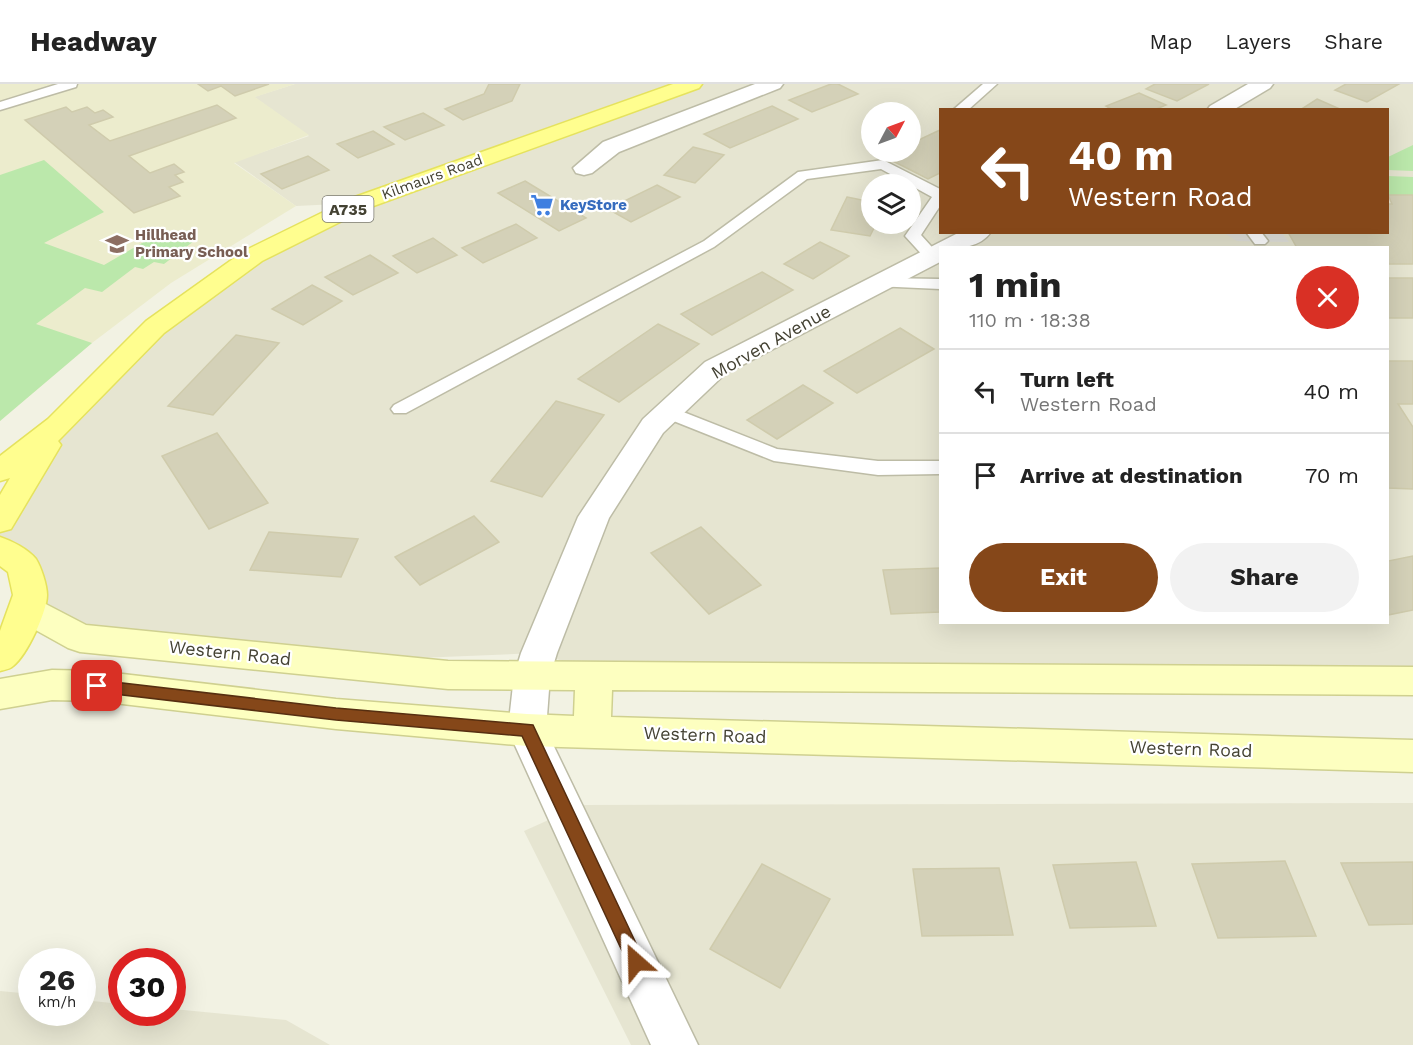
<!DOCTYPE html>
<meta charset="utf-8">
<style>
body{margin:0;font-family:"Work Sans",sans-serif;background:#f2f2f2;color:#222;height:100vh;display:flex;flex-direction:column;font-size:22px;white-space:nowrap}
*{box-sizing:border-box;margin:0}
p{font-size:20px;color:#767676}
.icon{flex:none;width:33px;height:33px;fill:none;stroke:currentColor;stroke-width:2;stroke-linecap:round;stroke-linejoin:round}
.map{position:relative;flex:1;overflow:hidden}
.drawer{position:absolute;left:939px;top:162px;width:450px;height:378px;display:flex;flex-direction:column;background:#fff;border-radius:0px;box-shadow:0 6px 24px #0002}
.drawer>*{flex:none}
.hud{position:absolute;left:939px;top:24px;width:450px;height:126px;border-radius:0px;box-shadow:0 6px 24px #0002;background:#854719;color:#fff;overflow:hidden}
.needle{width:39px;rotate:49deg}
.fabs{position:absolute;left:861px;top:18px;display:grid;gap:12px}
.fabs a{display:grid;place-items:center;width:60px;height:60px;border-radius:50%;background:#fff;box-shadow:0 6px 24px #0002;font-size:30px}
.speed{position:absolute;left:18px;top:864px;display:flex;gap:12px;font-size:30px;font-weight:700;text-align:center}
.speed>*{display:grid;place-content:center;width:78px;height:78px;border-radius:50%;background:#fff;box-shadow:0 6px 24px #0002;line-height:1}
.speed small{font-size:15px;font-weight:400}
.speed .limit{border:9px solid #d22;background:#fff;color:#111}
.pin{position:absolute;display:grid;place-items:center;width:51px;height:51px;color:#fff;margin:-26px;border-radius:12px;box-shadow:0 3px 9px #0006}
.me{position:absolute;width:66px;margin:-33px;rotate:335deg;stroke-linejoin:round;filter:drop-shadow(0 0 4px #0008)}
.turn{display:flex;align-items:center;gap:21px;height:126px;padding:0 30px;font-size:27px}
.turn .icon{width:78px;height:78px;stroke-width:2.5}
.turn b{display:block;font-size:42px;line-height:51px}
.round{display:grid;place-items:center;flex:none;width:63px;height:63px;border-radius:32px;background:#f2f2f2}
.summary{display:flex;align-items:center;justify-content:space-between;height:102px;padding:0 30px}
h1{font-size:36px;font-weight:700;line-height:45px}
.button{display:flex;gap:12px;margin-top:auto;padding:12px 30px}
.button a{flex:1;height:69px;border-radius:36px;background:#854719;color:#fff;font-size:24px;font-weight:700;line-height:69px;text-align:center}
.button a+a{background:#f2f2f2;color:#222}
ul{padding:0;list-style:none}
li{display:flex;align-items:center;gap:18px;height:84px;padding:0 30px;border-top:2px solid #e0e0e0}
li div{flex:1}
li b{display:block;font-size:22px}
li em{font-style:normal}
header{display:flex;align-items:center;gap:36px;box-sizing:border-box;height:84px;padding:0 30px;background:#fff;border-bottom:2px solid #e0e0e0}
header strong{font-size:28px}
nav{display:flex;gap:33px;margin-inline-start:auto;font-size:21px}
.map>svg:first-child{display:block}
.residential{fill:#e6e5d1;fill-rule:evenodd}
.education{fill:#ececcd}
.green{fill:#bbe8ab}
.parking{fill:#e2e2dc}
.building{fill:#d4d1b8;stroke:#cfcbac;stroke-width:1.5}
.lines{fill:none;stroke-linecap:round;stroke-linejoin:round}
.lane-casing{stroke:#bdbca6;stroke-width:3}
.street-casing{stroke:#bdbca6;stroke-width:3}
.secondary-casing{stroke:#cfd090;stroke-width:3}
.primary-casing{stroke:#e5e25e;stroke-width:3}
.lane{fill:#fff;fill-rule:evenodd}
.street{fill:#fff;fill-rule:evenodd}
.secondary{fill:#fdffc0;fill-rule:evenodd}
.primary{fill:#fffe8f;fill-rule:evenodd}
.route{fill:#854719;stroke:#562e10;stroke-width:1.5}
.labels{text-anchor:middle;stroke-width:4.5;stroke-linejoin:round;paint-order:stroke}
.far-street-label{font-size:15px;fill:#444233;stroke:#fff}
.far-shop-label{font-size:15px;font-weight:bold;fill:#366cbe;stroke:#fff;text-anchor:start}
.far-education-label{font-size:15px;font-weight:bold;fill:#785e54;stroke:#fff;text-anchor:start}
.shield{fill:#fff;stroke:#7c7b70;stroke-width:1.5}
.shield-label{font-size:16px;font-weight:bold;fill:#444233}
.street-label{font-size:18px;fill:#444233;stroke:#fff}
</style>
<header>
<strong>Headway</strong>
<nav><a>Map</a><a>Layers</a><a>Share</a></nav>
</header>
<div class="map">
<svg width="1413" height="961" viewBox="0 0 1413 961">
<rect width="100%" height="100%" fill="#f2f2e3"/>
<g class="residential">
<path d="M295,0H1413V597L607,592L539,569L320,578L80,554L26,525L0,465V437L58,342L155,243L253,172L358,119L296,122L234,78L309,52L254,13ZM940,26H1388V148H940ZM872,28H910V68H872ZM872,100H910V140H872ZM940,164H1388V538H940Z"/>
<path d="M1413,719V961H631L524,747L582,721Z"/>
<path d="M0,907L31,910L32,928H82L83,916L121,920L122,928H172L173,925L286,936L330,961H0Z"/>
</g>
<path class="education" d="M0,0H295L255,13L309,51L234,79L296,122L171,199L92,259L0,337Z"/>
<g class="green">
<path d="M1413,61V87L1388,86V73Z"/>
<path d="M44,76L104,128L44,159L104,181L161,148L194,157L164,180L154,178L143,185L135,183L102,208L85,204L36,240L92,259L0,337V91Z"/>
<path d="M1388,92L1413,93V111H1388Z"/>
</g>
<path class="parking" d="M1224,149H1282L1289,158L1237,157Z"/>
<g class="building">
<path d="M198,0H269L235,12L221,2L208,7Z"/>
<path d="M489,0H520L512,17L463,36L445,25L484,10Z"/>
<path d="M831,0H838L858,10L812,28L789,16Z"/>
<path d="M1155,0H1209L1177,17L1146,5Z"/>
<path d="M1346,0H1399L1367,18L1335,6Z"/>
<path d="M1139,9L1166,21L1154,26H1113L1106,22Z"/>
<path d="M1317,15L1342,26H1300Z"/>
<path d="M217,21L236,34L129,72L150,89L174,80L184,88L175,91L183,98L169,103L180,112L134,129L25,36L66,23L72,28L87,23L95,29L103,26L113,33L89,41L110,57Z"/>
<path d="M772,22L798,35L730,64L704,50Z"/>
<path d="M423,29L444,41L405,56L384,43Z"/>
<path d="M940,46V89L928,95L883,72L894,68H910V60Z"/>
<path d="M373,47L394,60L358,74L337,60Z"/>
<path d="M693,63L724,71L695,99L664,91Z"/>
<path d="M308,72L329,86L282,105L261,90Z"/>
<path d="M525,97L586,134L559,147L498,109Z"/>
<path d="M657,101L680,113L631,138L608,125Z"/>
<path d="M1388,111H1413V180H1388V164H1297L1288,148H1388V120H1392Z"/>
<path d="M847,113L872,118V140H876L870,152L831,146Z"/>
<path d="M516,140L537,154L483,179L462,164Z"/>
<path d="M433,154L457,171L417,189L393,172Z"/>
<path d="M820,158L849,172L813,195L784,180Z"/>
<path d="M370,171L398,189L353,211L325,193Z"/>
<path d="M762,188L793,206L712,251L681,230Z"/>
<rect x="1388" y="194" width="25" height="40"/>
<path d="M312,201L342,217L303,241L272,225Z"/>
<path d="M658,240L699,260L619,318L578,295Z"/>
<path d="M900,244L934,265L857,309L824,287Z"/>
<path d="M236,251L279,259L213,331L168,322Z"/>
<path d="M1388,277H1413V320H1398L1413,343V405L1388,404Z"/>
<path d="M803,301L833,319L777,355L747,336Z"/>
<path d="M556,317L604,331L542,413L491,397Z"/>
<path d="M217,349L268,419L209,445L162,372Z"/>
<path d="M474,432L499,458L420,501L395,473Z"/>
<path d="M701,443L761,501L709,530L651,469Z"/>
<path d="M269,448L358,455L341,493L250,486Z"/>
<path d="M1413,472V526L1388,531V477Z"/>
<path d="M940,484V528L891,530L883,486Z"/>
<path d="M1285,777L1316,852L1218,854L1192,780Z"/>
<path d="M1136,778L1156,842L1070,844L1053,781Z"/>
<path d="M1413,778V840L1369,841L1341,779Z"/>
<path d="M762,780L830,815L780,904L710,865Z"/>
<path d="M999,784L1013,851L922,852L913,785Z"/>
</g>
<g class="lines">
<g class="lane-casing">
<g id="lane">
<path d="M58,0H77L76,3L0,26V18Z"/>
<path d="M983,0H997L968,26H953Z"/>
<path d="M883,76L940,105V122L921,151L940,172L938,175H926L905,152L932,113L881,85L807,95L714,163L406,329H394L391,325L394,321L704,157L798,88Z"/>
<path d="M1246,148H1261L1268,157L1265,160H1255Z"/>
<path d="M881,194L940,195V205L875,202L873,199L875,196Z"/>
<path d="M668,322L777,365L878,377H940V390L878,391L774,377L661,332L659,328L661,324Z"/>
</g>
</g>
<g class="street-casing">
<g id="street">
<path d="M755,0H783L780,4L619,68L592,89L584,91L576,89L573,84L603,58Z"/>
<path d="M1248,0H1273L1270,4L1233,26H1207L1210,22Z"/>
<path d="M960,148H991C979,165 958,164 940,164V178L725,290L663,349L609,434L557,569L550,592L546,646L698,961H651L508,646L514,592L521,569L578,433L643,335L705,278Z"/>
</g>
</g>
<g class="secondary-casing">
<path id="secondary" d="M26,512L38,516L86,541L448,577L1413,583V611L612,606L611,633L1413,656V688L527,662L336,645L97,617L52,616L0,625V595L52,586L97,587L336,615L527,630L574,632L575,606L448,605L80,568L68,564L14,534L9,525L14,516Z"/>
</g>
<g class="primary-casing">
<g id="primary">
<path d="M673,0H702L699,4L368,124L262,177L164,249L58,357L61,361L11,445L0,448V411L10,394L0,397V372L48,335L146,237L244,167L352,114Z"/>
<path d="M0,453C12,457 28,465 36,475C41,483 47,501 47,511C47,528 27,571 13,582C10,585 4,586 0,587V547L13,511L8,488L0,482Z"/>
</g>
</g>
<use href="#lane" class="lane"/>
<use href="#street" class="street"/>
<use href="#secondary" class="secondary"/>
<use href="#primary" class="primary"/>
</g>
<path class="route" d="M97,596L336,624L533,641L642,872L645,878L642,884L636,887L630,884L522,652L336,636L97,608L92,606L89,602L92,598Z"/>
<defs>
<g id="supermarket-bare" transform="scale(1.8)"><path d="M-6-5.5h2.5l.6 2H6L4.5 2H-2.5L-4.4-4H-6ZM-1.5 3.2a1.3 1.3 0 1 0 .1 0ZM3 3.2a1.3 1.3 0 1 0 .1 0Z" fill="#3f7fe0" stroke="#fff" stroke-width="2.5" paint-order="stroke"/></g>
<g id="school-bare" transform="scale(1.8)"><path d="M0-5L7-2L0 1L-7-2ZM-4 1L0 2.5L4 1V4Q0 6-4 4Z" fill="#8d6e63" stroke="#fff" stroke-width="2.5" paint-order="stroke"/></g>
</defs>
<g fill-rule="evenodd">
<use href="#supermarket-bare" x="542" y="121"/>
<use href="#school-bare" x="117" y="160"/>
</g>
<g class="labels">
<g class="far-street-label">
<text transform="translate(432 93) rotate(-20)" y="5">Kilmaurs Road</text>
</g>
<g class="far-shop-label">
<text x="560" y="126">KeyStore</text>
</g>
<g class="far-education-label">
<text x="135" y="156">Hillhead<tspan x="135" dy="17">Primary School</tspan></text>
</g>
<rect class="shield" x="322.5" y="112" width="51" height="26" rx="4.5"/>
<g class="shield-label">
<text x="348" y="131">A735</text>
</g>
<g class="street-label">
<text transform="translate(771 258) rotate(-29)" y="6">Morven Avenue</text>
<text transform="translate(230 569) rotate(6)" y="6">Western Road</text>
<text transform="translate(705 651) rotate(2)" y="6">Western Road</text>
<text transform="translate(1191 665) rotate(2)" y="6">Western Road</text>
</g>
</g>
</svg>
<div class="fabs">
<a><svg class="needle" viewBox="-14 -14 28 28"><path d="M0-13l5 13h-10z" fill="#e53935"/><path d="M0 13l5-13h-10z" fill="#767676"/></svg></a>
<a><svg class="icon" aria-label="layers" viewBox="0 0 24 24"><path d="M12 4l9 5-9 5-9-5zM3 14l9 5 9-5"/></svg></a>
</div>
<div class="speed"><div>26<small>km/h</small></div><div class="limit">30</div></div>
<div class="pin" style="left:97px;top:602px;background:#d93025"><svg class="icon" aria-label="arrive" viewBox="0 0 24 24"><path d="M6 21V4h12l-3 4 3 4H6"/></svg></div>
<svg class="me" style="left:636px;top:878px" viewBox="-20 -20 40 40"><path d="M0-17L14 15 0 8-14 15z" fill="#854719" stroke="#fff" stroke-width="4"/></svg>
<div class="hud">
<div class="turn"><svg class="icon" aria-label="left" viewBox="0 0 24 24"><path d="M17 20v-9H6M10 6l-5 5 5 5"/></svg><div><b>40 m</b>Western Road</div></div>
</div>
<section class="drawer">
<div class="summary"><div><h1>1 min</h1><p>110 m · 18:38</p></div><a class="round" style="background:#d93025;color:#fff"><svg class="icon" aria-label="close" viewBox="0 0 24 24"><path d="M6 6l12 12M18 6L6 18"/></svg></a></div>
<ul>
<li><svg class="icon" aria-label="left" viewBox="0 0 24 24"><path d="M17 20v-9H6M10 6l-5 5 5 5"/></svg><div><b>Turn left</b><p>Western Road</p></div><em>40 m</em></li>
<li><svg class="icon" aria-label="arrive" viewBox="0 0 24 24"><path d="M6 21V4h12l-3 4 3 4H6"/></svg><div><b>Arrive at destination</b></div><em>70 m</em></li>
</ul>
<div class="button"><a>Exit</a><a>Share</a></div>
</section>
</div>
